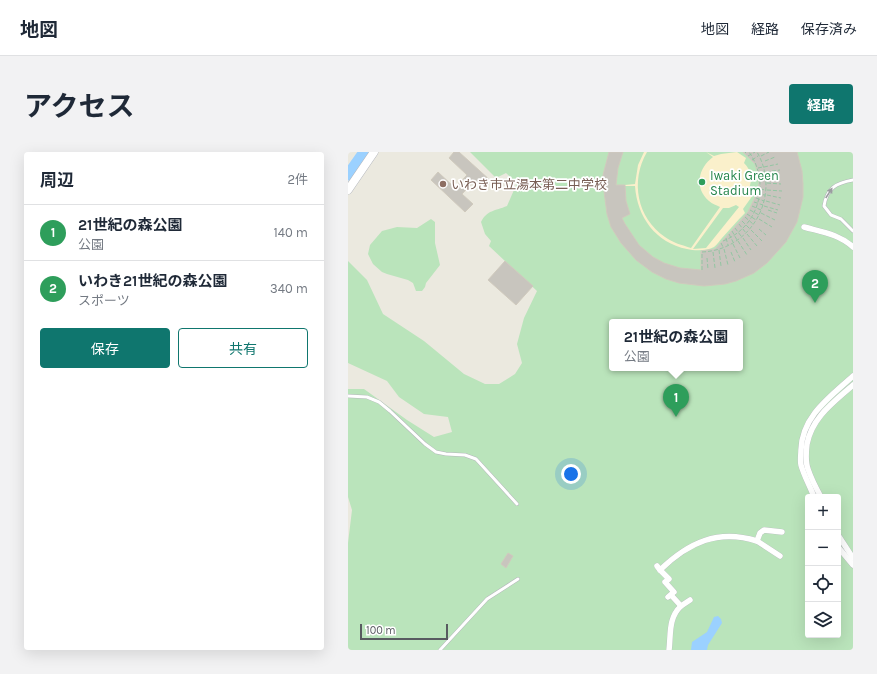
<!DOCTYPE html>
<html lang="ja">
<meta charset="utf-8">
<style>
:root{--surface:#fff;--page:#f2f2f3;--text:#1f2937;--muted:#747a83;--line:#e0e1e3;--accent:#0f766e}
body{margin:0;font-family:Karla,"Noto Sans JP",sans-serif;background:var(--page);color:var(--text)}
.controls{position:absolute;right:12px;bottom:12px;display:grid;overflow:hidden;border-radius:4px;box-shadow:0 4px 16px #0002}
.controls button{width:36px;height:36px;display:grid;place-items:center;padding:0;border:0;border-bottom:1px solid var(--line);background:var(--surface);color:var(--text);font:20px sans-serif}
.scale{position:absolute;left:12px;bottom:10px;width:88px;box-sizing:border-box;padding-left:4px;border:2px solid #585b60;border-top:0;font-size:11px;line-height:14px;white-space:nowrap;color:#585b60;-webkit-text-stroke:3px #fff;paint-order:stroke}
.you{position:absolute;left:223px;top:322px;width:14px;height:14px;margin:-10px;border:3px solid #fff;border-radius:50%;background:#1a73e8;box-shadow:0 0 0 6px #1a73e833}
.badge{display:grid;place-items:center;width:26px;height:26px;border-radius:50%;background:var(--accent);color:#fff;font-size:13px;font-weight:700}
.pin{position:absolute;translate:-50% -33px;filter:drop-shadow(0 1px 2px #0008)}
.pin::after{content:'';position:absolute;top:21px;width:14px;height:12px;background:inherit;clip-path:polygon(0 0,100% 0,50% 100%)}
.popup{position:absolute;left:261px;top:167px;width:134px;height:52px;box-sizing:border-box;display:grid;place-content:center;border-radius:4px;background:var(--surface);filter:drop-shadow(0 1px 3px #0005);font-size:13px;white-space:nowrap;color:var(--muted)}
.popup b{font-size:15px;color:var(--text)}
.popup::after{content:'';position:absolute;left:50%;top:100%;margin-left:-8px;border:8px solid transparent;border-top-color:var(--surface)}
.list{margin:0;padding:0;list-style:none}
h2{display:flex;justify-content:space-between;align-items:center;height:52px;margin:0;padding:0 16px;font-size:17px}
h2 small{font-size:13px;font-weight:400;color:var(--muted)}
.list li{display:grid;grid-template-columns:26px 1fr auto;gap:12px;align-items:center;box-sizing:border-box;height:56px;padding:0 16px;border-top:1px solid var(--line)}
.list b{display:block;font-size:15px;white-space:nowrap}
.list p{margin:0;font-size:13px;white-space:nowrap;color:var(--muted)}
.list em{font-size:13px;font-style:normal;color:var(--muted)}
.actions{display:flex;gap:8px;padding:12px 16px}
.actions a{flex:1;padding:9px 0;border:1px solid var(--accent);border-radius:4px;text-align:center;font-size:14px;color:var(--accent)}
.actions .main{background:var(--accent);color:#fff}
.icon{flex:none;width:22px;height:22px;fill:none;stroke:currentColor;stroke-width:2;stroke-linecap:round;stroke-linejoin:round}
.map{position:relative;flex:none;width:505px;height:498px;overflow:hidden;border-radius:4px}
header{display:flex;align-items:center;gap:24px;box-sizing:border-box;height:56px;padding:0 20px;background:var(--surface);border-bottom:1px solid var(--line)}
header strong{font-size:19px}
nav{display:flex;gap:22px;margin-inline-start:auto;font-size:14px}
.intro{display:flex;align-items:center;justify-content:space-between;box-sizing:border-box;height:96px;padding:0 24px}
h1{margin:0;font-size:28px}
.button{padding:10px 18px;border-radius:4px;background:var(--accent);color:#fff;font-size:14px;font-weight:700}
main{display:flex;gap:24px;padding:0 24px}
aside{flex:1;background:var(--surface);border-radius:4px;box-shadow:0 4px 16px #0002}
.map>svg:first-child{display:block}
</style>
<header>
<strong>地図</strong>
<nav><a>地図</a><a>経路</a><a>保存済み</a></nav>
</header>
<div class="intro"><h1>アクセス</h1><a class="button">経路</a></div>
<main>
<aside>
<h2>周辺<small>2件</small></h2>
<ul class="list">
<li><span class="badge" style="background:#2e9e5b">1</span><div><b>21世紀の森公園</b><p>公園</p></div><em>140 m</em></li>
<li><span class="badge" style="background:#2e9e5b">2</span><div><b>いわき21世紀の森公園</b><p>スポーツ</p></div><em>340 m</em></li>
</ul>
<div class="actions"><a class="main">保存</a><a>共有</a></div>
</aside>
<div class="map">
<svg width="505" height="498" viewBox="0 0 505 498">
<rect width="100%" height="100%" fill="#ebe9df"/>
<!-- green -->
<g fill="#bae4bb" fill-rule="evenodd">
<path d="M 122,0 L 505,0 L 505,498 L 0,498 L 0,391 L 4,358 L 0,345 L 0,237 L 16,237 L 59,268 L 86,285 L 104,280 L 100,265 L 76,262 L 51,245 L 39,229 L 0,211 L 0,109 L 19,128 L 35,162 L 76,189 L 116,222 L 137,232 L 151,232 L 167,222 L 174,211 L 169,192 L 176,166 L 189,139 L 141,94 L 143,89 L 137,82 L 133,70 C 139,58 147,59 159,54 L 169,31 L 158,21 L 148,26 ZM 264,170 L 392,170 L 392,216 L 264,216 ZM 460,345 L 490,345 L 490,483 L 460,483 Z"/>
<path d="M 83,67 L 87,70 L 87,91 L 92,113 L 78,131 L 77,135 L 74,139 L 68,139 L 65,131 L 60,128 L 39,122 L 34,120 L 25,112 L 20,102 L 22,93 L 34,79 L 49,75 L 69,76 Z"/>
</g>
<!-- sand -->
<path fill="#faf0cb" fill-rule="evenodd" d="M 296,0 L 299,0 C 282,29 289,66 317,85 C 325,91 334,93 343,96 L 372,55 C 369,53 364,52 361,49 C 346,36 350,16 365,5 L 358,0 L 366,4 L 373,2 L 389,0 L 398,6 L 396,11 C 404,19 405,28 400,39 L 405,43 L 395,57 L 397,61 C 389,69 382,77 374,86 C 372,88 369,93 366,95 C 359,99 347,99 339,97 C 308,91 289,65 287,34 L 277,34 L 277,33 L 287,32 L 290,13 ZM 388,53 L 391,55 L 358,96 L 345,97 L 375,56 L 381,56 Z"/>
<!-- water -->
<path fill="#9bd1ff" d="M 370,464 L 373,467 L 374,471 L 360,493 L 359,498 L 343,498 L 344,490 L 359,480 L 366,465 Z"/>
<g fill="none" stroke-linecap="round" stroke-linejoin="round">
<!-- river -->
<path stroke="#9bd1ff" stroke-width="11" d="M 0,23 L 16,0"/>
</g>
<!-- building -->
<g fill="#c8c5be" stroke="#d0cabd">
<path d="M 106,0 L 111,0 L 143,29 L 137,37 L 127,28 L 114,42 L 125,52 L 117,60 L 83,28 L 90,20 L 107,36 L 119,23 L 101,6 Z"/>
<path d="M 261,0 L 275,0 L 270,16 L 268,33 L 277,33 L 278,49 L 282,62 L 274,66 L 277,72 L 291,93 L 305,105 L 316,111 L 332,116 L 353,118 L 353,99 L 367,97 L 400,60 L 409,41 L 411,31 L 411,25 L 407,12 L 395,0 L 449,0 L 454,19 L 455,32 L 455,45 L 449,70 L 438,90 L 419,111 L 406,121 L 388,129 L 377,132 L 356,134 L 331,131 L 318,127 L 304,120 L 288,108 L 273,91 L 263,75 L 259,62 L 255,32 L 255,23 Z"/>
<path d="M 157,109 L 185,134 L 168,153 L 140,128 Z"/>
<path d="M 160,401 L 165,404 L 158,416 L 153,412 Z"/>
</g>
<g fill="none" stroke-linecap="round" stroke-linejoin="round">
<defs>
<g id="lane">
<path d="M 505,28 C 488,31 479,36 476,54 L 483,63 L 493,67 L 505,79"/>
<path d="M 0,244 L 19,245 L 31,250 L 42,259 L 77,292 L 88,300 L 98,302 L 117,303 L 128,307 L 169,352"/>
<path d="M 92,498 L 139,447 L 170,427"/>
</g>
<g id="street">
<path d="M 456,75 C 474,80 491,82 505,95"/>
<path d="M 466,345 C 462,334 456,324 453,313 C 452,308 453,303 453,298 C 454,264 482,245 505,224"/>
<path d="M 473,345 C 468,336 463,326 460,317 C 457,309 458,300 459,292 C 464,265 486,250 505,233"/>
<path d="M 490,383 L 505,406"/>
<path d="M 490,395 L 505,413"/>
<path d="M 432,404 L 409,389 L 412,381 L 416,378 L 434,380"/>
<path d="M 309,414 L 312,418 C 341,390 370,377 409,389"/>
<path d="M 312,418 L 321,427 L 317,430 L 326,440 L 320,445"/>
<path d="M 323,443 L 333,454 L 342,448"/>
<path d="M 321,498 C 323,483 320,466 333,454"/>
</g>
<path id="secondary" d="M 0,38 L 26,0"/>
</defs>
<!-- lane casing -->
<use href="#lane" stroke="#b5b7bc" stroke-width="4"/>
<!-- street casing -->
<use href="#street" stroke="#b5b7bc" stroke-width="6"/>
<!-- secondary casing -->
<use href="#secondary" stroke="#b5b8be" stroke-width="9"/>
<!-- path -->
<g stroke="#93c5a2" stroke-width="1" stroke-dasharray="4 2" stroke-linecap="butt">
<path d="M 397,1 L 398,0"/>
<path d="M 400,4 L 407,0"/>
<path d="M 413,4 L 421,0"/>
<path d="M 404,8 L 410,4"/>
<path d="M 417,9 L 427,5"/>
<path d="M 416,15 L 430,12"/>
<path d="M 410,16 L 415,15"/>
<path d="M 418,20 L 432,18"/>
<path d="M 412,21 L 416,20"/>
<path d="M 419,26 L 432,25"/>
<path d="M 419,31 L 433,32"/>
<path d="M 412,37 L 418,38"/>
<path d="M 419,38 L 434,39"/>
<path d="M 409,42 L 417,43"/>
<path d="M 419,43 L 433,46"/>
<path d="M 408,46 L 416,49"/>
<path d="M 418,49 L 432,53"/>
<path d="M 406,50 L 415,53"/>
<path d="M 404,54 L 413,58"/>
<path d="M 416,54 L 430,58"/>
<path d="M 402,58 L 411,63"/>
<path d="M 420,58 L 429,61"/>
<path d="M 413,61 L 427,68"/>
<path d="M 399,62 L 408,68"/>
<path d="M 397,65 L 405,72"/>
<path d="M 411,67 L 424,75"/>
<path d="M 394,69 L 402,77"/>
<path d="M 391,72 L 398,81"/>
<path d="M 387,76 L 393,84"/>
<path d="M 411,77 L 418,83"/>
<path d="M 403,78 L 414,89"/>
<path d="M 384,79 L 389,88"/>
<path d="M 381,82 L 385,90"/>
<path d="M 399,82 L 409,94"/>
<path d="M 378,86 L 380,93"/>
<path d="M 395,86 L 403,98"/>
<path d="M 375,89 C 411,75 423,31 401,0"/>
<path d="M 390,89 L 399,103"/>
<path d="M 373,91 L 375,95"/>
<path d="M 385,92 L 392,106"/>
<path d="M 376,97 L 380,113"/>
<path d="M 371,98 L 373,114"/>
<path d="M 365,100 L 367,116"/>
<path d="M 383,100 L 387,110"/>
<path d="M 359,106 L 360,117"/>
<path d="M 354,118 L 354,100 C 404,98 434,43 409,0"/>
</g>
<!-- lane -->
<use href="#lane" stroke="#fff" stroke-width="3"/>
<!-- street -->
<use href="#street" stroke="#fff" stroke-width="5.5"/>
<!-- secondary -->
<use href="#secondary" stroke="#fff" stroke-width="8"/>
</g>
<!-- one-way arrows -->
<defs><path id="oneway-solid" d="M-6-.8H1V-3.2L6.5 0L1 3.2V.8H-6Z"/></defs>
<use fill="#9b9da0" href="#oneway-solid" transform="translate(481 41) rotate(-57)"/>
<!-- markers -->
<circle fill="#2e9e5b" stroke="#fff" stroke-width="1.5" cx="354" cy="30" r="4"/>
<circle fill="#8d6e63" stroke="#fff" stroke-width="1.5" cx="95" cy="32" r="4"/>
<g text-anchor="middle" stroke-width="3.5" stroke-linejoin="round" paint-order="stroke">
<!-- leisure labels -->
<g font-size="13" fill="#27864d" stroke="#fff" text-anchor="start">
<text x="362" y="28">Iwaki Green<tspan x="362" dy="15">Stadium</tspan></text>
</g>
<!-- education labels -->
<g font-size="13" fill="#785e54" stroke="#fff" text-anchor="start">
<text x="103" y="37">いわき市立湯本第二中学校</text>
</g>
</g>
</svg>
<div class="controls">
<button>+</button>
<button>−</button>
<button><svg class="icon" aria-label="locate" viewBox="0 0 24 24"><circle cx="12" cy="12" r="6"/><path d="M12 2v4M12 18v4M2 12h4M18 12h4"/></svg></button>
<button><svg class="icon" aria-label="layers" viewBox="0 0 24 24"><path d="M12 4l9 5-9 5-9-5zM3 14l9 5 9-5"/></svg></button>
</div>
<div class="scale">100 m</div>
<div class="you"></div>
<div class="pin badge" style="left:328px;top:265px;background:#2e9e5b">1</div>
<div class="popup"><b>21世紀の森公園</b>公園</div>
<div class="pin badge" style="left:467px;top:151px;background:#2e9e5b">2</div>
</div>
</main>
